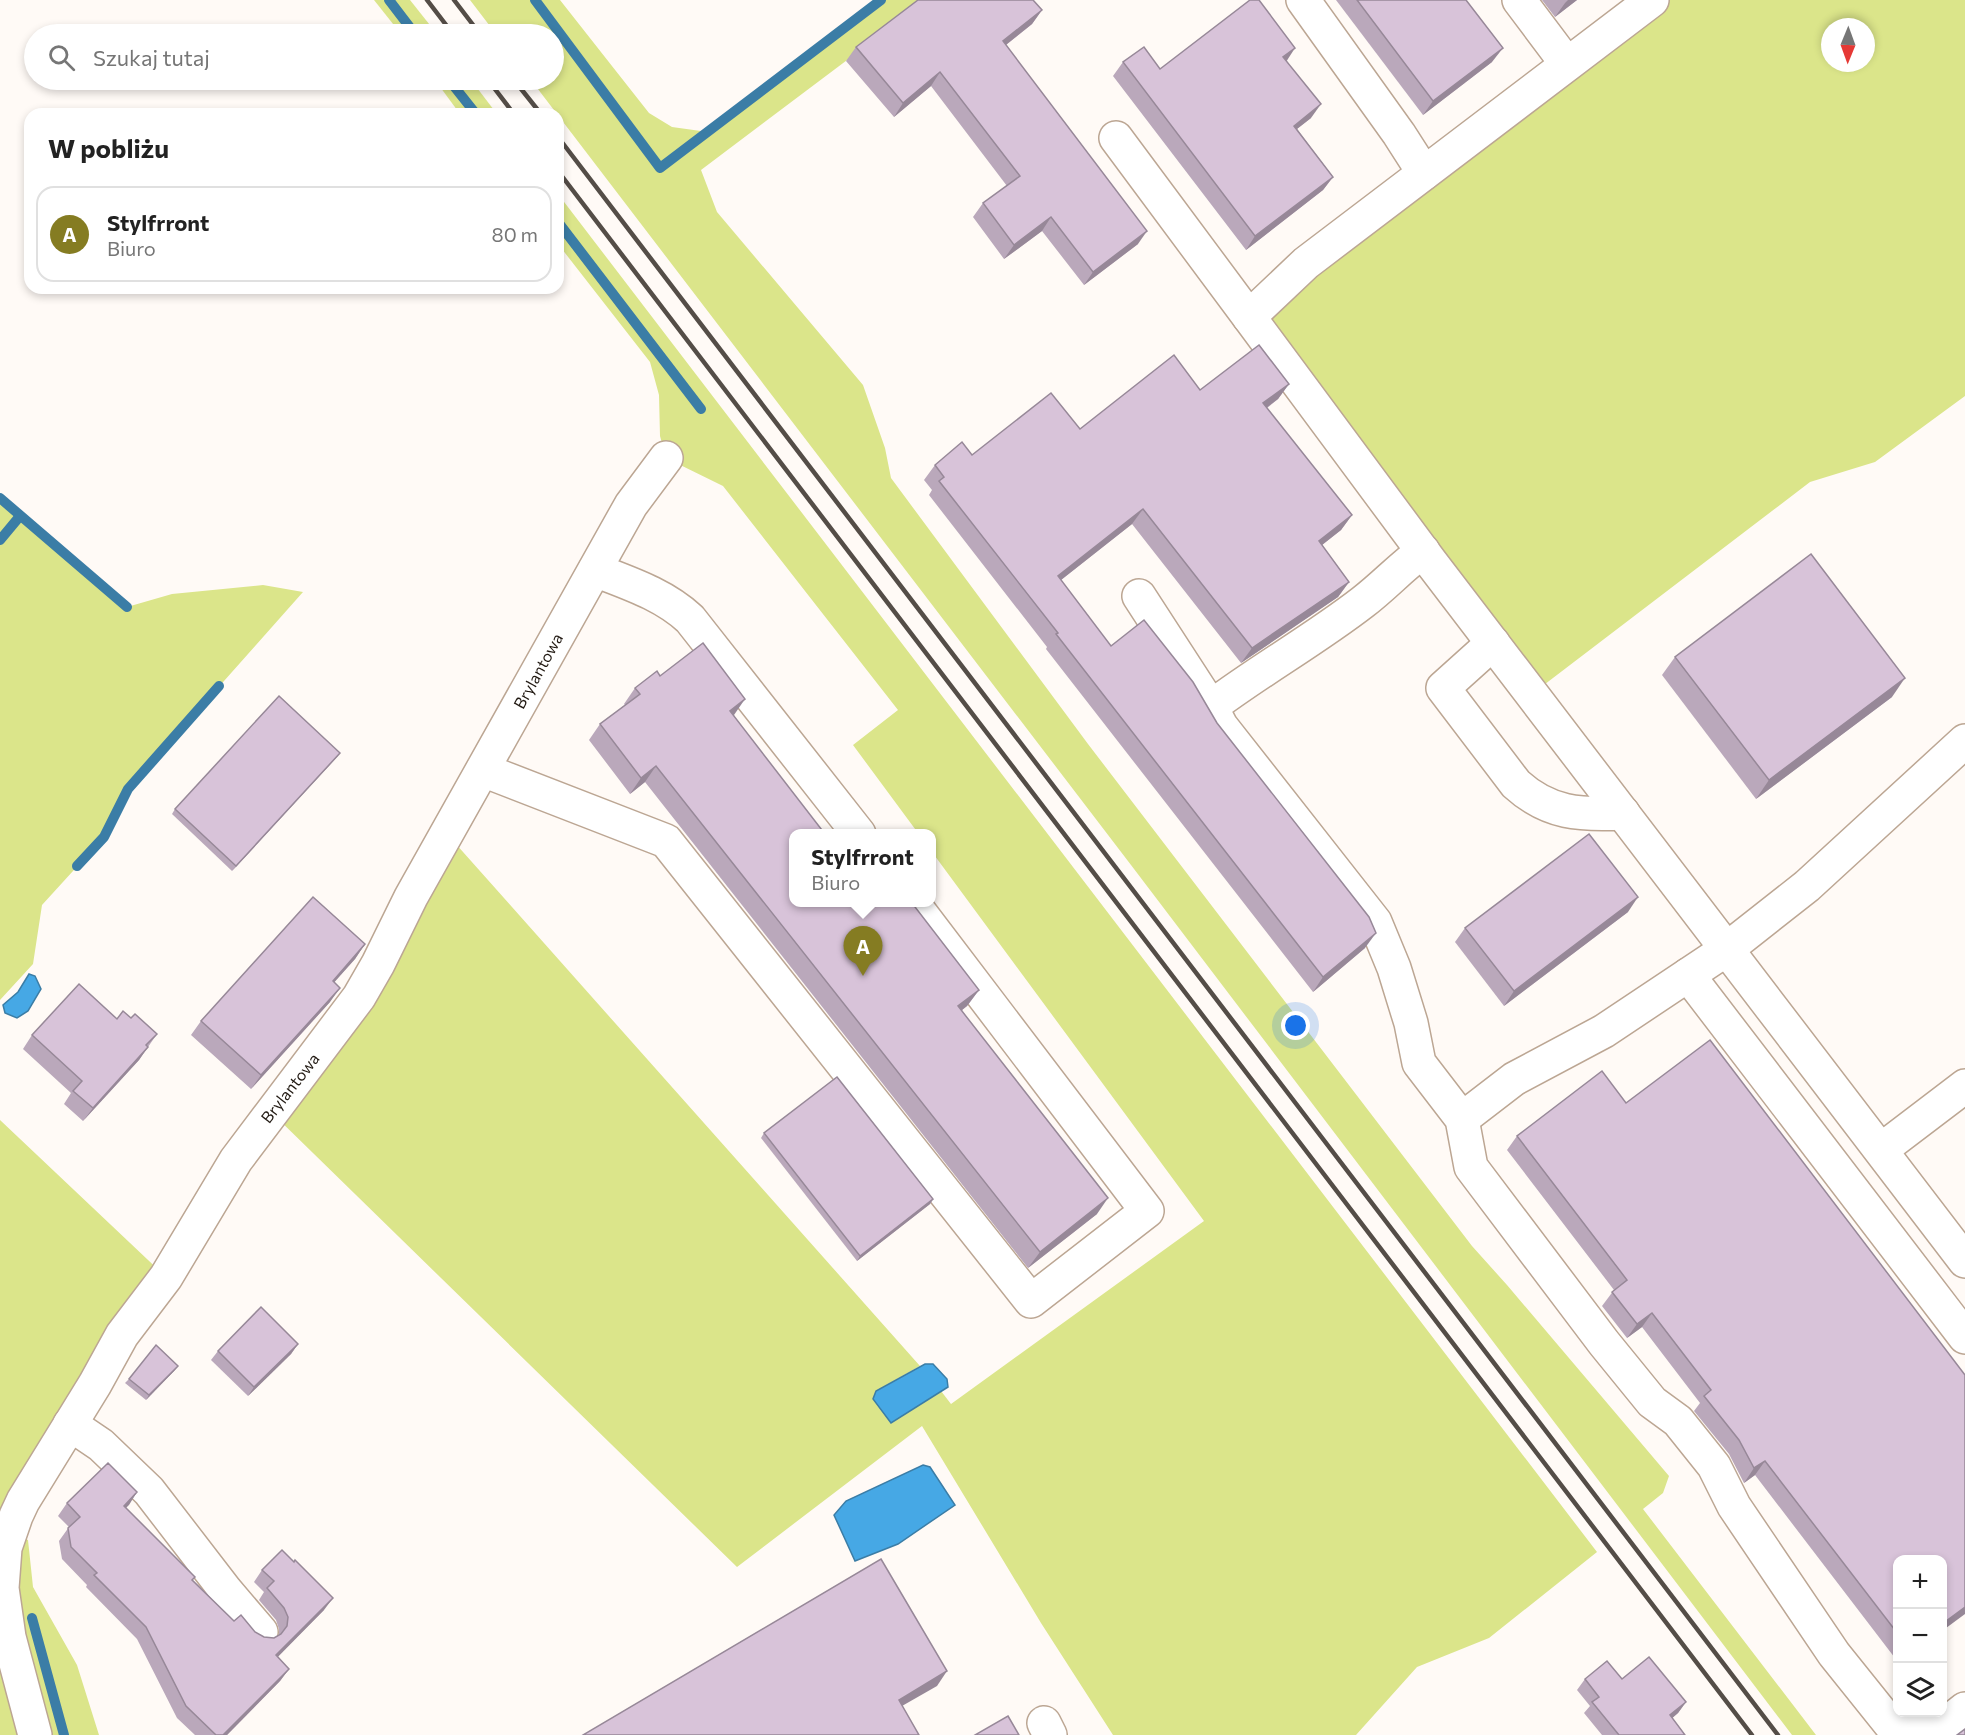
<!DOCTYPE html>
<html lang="pl">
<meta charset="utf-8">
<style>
:root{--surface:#fff;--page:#f6f6f6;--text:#222;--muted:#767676;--line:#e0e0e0;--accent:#857c22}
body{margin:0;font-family:Commissioner,sans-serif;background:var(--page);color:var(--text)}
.controls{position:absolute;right:18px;bottom:18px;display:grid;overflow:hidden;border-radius:12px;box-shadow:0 3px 9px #0003}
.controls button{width:54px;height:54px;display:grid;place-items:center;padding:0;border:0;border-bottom:2px solid var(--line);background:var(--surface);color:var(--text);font:30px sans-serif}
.compass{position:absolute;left:1821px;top:18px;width:54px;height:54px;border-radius:50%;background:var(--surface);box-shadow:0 3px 9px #0003;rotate:181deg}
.you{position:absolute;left:1296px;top:1026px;width:21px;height:21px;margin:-15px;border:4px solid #fff;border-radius:50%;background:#1a73e8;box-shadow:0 0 0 9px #1a73e833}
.badge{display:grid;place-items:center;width:39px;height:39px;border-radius:50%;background:var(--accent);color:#fff;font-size:20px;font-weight:700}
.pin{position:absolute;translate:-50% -50px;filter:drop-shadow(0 2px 3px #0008)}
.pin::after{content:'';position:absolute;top:32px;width:21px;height:18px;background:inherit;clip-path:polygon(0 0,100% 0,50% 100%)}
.popup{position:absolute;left:789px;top:829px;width:147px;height:78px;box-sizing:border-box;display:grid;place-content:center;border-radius:12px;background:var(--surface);filter:drop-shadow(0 2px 4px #0005);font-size:20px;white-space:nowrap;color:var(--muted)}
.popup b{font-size:22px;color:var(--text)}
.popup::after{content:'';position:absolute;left:50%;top:100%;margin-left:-12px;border:12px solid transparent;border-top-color:var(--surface)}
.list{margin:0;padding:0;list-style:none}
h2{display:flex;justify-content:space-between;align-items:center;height:78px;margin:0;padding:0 24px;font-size:26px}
h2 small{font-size:20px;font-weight:400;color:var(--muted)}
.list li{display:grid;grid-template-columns:39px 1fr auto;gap:18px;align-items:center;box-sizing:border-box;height:96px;margin:0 12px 12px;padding:0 12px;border:2px solid var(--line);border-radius:18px}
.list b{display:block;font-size:22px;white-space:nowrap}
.list p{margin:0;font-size:20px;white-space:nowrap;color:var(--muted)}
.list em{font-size:20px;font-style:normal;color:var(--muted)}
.icon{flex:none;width:33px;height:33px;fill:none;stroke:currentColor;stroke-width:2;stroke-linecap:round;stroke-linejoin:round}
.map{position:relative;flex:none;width:1965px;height:1735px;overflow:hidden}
.search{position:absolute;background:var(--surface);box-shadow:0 3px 9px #0003;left:24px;top:24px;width:540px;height:66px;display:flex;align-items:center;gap:15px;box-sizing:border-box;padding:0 21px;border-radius:33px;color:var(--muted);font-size:22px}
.panel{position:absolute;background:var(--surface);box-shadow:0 3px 9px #0003;left:24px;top:108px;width:540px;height:186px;border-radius:18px}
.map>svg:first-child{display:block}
</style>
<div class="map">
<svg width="1965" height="1735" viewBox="0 0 1965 1735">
<rect width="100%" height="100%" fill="#fffaf6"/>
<!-- green -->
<g fill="#dbe58a" fill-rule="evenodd">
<path d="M 374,0 L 410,0 L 437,34 L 401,34 Z"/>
<path d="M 470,0 L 560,0 L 649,113 L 672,127 L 708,132 L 881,0 L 927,0 L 701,170 L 717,212 L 863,385 L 885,448 L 891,478 L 1088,744 L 1472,1246 L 1507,1285 L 1669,1476 L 1663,1493 L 1643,1509 L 1816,1735 L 1792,1735 L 1131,865 L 531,80 L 554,80 L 554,34 L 496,34 Z"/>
<path d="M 1652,0 L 1965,0 L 1965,396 L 1875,462 L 1810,482 L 1532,694 L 1249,317 ZM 1830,27 L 1866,27 L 1866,63 L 1830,63 Z"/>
<path d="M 435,80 L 471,80 L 497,114 L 460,114 Z"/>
<path d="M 558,194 L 1597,1552 L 1489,1638 L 1417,1667 L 1356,1735 L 1113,1735 L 1041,1623 L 922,1426 L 737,1567 L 271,1112 L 447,834 L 920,1366 L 876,1391 L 890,1422 L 941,1391 L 951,1404 L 1204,1221 L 932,852 L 932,834 L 918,833 L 853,745 L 898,710 L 723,486 L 666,458 L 660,436 L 659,395 L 650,362 L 558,244 Z"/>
<path d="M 0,498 L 127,607 L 172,594 L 263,585 L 303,592 L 128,789 L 104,837 L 42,905 L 33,964 L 0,1000 Z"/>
<path d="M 0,1120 L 166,1277 L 10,1531 L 28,1540 L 33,1587 L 77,1665 L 99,1735 L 0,1735 Z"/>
</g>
<!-- water -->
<g fill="#46a8e5" stroke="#3b7da6" stroke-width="1.5">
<path d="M 29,974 L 35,976 L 41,989 L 28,1011 L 17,1018 L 5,1013 L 3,1005 L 18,992 Z"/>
<path d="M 925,1364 L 933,1364 L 947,1379 L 948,1387 L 891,1423 L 873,1399 L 876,1391 Z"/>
<path d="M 923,1465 L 930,1467 L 955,1505 L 898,1544 L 855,1561 L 834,1515 L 846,1501 Z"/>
</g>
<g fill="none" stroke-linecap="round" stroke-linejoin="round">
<!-- stream -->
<g stroke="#3b7da6" stroke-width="10">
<path d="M 389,0 L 415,34"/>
<path d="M 535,0 L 660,168 L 881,0"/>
<path d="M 449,80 L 476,114"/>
<path d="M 558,222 L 701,409"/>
<path d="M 0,498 L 127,607"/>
<path d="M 0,540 L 20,516"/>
<path d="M 77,866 L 104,837 L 128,789 L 219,686"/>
<path d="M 32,1618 L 64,1735"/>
</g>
<defs>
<g id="minor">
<path d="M 1303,0 L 1399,134 L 1424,173"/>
<path d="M 1519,0 L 1567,64"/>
<path d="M 1652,0 L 1306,263 L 1249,317 L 1430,561 L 1965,1261"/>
<path d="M 1116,138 L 1249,317"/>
<path d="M 595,570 C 628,583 663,594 690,619 L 859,834"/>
<path d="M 1139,596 L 1211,707 C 1260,670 1314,640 1363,602 C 1384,586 1401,567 1423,551"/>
<path d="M 1493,643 L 1443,688 L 1516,784 C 1549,814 1580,815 1623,813"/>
<path d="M 1211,707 L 1221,726 L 1375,922 L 1394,968 L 1411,1023 L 1419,1063 L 1462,1119 L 1471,1167 L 1604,1343 L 1652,1402 L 1678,1421 L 1714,1466 L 1734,1506 L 1834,1654 L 1899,1735 L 1946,1724 L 1965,1709"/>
<path d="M 483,770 L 666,841 L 1031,1301 L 1147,1211 L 912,902"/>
<path d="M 1688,975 L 1965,1337"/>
<path d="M 1462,1119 L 1514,1079 L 1604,1031 L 1727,949 L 1807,886 L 1965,741"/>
<path d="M 1881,1150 L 1965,1086"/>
<path d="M 70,1424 L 101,1445 L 149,1491 L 226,1591 L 261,1632"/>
<path d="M 1044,1723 L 1050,1735"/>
<path d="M 35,1735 L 9,1637 L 2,1588 L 5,1548 L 16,1516 L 23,1501 L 95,1384 L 122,1335 L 166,1277 L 236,1160 L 359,997 L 378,964 L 411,897 L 631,505 L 666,458"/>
</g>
</defs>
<!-- minor casing -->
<use href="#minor" stroke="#bca693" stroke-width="36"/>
<!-- minor -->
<use href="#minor" stroke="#fff" stroke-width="33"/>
<!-- rail -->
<g stroke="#544d47" stroke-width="4.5">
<path d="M 427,0 L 453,34"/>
<path d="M 454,0 L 480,34"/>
<path d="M 488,80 L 514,114"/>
<path d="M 514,80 L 541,114"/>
<path d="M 558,137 L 1778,1735"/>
<path d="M 558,171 L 1752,1735"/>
</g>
</g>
<!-- wall -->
<g fill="#baa8bb">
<path d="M 1336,0 L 1466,0 L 1492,62 L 1423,115 Z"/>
<path d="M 1542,0 L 1577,0 L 1555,17 Z"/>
<path d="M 1042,10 L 1032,24 L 1006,45 L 1138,244 L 1084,285 L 1042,231 L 1004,259 L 973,217 L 983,203 L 1007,186 L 931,86 L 894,117 L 846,61 L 856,47 Z"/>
<path d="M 1286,61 L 1311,118 L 1297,129 L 1333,177 L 1323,190 L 1246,250 L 1113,76 L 1123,62 L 1160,69 Z"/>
<path d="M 1289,384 L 1278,399 L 1267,408 L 1352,515 L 1341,530 L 1322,545 L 1349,582 L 1338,597 L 1241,663 L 1132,524 L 1061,580 L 1111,646 L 1217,723 L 1365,948 L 1313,992 L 1046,649 L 1047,647 L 929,495 L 932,490 L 924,480 L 935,465 L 972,455 L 1080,429 L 1200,390 Z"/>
<path d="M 1675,657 L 1892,697 L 1756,799 L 1662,675 Z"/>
<path d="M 660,676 L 734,715 L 794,834 L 979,990 L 967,1006 L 962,1010 L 1097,1214 L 1028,1268 L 645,782 L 630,794 L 589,740 L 600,724 L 625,705 L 624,704 L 635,688 Z"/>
<path d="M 340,753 L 336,758 L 232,871 L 172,814 L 175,809 Z"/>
<path d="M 1628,912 L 1504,1006 L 1455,942 L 1465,928 Z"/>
<path d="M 365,944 L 355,959 L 334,982 L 330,1002 L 251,1089 L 191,1035 L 201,1021 Z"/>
<path d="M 131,1018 L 157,1034 L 139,1060 L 83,1121 L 64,1104 L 71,1093 L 23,1049 L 32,1035 L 117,1019 Z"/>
<path d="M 764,1133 L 933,1199 L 930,1204 L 857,1261 L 761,1138 Z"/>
<path d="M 1517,1136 L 1898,1560 L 1898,1662 L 1755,1475 L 1744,1483 L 1729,1454 L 1694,1411 L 1700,1403 L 1642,1327 L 1627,1338 L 1602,1306 L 1614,1290 L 1507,1150 Z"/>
<path d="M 298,1344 L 291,1354 L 248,1396 L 211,1360 L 218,1351 Z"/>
<path d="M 178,1366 L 174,1371 L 146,1400 L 125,1383 L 129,1379 Z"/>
<path d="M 137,1492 L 126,1508 L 193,1580 L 234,1621 L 255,1632 L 264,1637 L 274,1638 L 279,1635 L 279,1629 L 276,1620 L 259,1600 L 264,1592 L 254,1582 L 262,1570 L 324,1610 L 277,1657 L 289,1669 L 280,1681 L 227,1735 L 195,1735 L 177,1718 L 137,1639 L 86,1587 L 87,1585 L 62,1559 L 59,1541 L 69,1527 L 58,1516 L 67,1503 Z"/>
<path d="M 1585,1679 L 1622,1679 L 1686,1702 L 1678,1713 L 1672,1718 L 1685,1735 L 1602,1735 L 1584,1713 L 1590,1706 L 1577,1690 Z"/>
</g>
<!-- shaded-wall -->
<g fill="#978898">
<path d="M 1568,0 L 1577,0 L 1555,17 L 1565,3 Z"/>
<path d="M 1042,10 L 1032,24 L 993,55 L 1003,41 Z"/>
<path d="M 1295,48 L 1286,62 L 1283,57 Z"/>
<path d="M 1503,48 L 1492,62 L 1423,115 L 1433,101 Z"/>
<path d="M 940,72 L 931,86 L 894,117 L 903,103 Z"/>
<path d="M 1321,104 L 1311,118 L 1284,139 L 1294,126 Z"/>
<path d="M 1333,177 L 1323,190 L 1246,250 L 1255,236 Z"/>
<path d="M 1051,217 L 1042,231 L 1004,259 L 1014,245 Z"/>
<path d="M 1147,231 L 1138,244 L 1084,285 L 1093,272 Z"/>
<path d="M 1289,384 L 1278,399 L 1253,418 L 1263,403 Z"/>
<path d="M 1143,509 L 1132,524 L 1047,591 L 1058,576 Z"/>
<path d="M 1352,515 L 1341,530 L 1308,556 L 1319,541 Z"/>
<path d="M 1349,582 L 1338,597 L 1241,663 L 1252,648 Z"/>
<path d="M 1905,678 L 1892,697 L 1756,799 L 1769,780 Z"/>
<path d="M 745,699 L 734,715 L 719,726 L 730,711 Z"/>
<path d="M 340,753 L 336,758 L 232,871 L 236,866 Z"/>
<path d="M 656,766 L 645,782 L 630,794 L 641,778 Z"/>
<path d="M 1638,897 L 1628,912 L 1504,1006 L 1514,991 Z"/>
<path d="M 1376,933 L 1365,948 L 1313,992 L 1323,977 Z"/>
<path d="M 365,944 L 355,959 L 323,995 L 333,981 Z"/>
<path d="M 340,988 L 330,1002 L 251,1089 L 261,1075 Z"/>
<path d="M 979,990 L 967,1006 L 947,1022 L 958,1006 Z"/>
<path d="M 148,1047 L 139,1060 L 83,1121 L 93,1108 Z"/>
<path d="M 1108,1198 L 1097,1214 L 1028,1268 L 1040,1252 Z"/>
<path d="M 933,1199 L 930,1204 L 857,1261 L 860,1256 Z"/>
<path d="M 1652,1313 L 1642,1327 L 1627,1338 L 1637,1324 Z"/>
<path d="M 298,1344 L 291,1354 L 248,1396 L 254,1387 Z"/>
<path d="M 178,1366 L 174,1371 L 146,1400 L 149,1395 Z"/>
<path d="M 1765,1461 L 1755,1475 L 1744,1483 L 1754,1468 Z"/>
<path d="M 137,1492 L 129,1505 L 115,1518 L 124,1506 Z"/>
<path d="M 333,1598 L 324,1610 L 267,1668 L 276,1655 Z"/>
<path d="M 1965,1607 L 1965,1614 L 1942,1631 L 1942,1624 Z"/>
<path d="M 289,1669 L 280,1681 L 227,1735 L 223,1735 Z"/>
<path d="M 947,1671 L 937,1686 L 888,1714 L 899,1700 Z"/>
<path d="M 1686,1702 L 1678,1713 L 1662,1727 L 1670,1715 Z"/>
</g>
<!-- building -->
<g fill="#d8c3d9" stroke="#978898" stroke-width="1.5">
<path d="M 918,0 L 1033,0 L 1042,10 L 1003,41 L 1147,231 L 1093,272 L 1051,217 L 1014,245 L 983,203 L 1020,176 L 940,72 L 903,103 L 856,47 Z"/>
<path d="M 1250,0 L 1259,0 L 1295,48 L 1283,57 L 1321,104 L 1294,126 L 1333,177 L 1255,236 L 1123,62 L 1144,47 L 1160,69 Z"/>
<path d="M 1357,0 L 1466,0 L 1503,48 L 1433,101 Z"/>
<path d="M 1259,345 L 1289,384 L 1263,403 L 1352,515 L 1319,541 L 1349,582 L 1252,648 L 1143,509 L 1058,576 L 1111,646 L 1144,620 L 1193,682 L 1217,723 L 1369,917 L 1376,933 L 1323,977 L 1056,634 L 1058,633 L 939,481 L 944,477 L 935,465 L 962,442 L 972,455 L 1051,393 L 1080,429 L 1174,355 L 1200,390 Z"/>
<path d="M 1811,554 L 1905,678 L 1769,780 L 1675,657 Z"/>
<path d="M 703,643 L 745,699 L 730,711 L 825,834 L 794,834 L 794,903 L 912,903 L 979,990 L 958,1006 L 1108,1198 L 1040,1252 L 656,766 L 641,778 L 600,724 L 640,694 L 635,688 L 657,671 L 660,676 Z"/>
<path d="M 279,696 L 340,753 L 236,866 L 175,809 Z"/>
<path d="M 1589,834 L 1638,897 L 1514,991 L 1465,928 Z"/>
<path d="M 313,897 L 365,944 L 333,981 L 340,988 L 261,1075 L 201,1021 Z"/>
<path d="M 79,984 L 117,1019 L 123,1011 L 131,1018 L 135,1014 L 157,1034 L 146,1045 L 148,1047 L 93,1108 L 73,1091 L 82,1081 L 32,1035 Z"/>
<path d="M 1710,1040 L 1965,1375 L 1965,1607 L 1942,1624 L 1942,1560 L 1898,1560 L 1898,1634 L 1765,1461 L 1754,1468 L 1739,1440 L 1704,1396 L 1711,1390 L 1652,1313 L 1637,1324 L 1612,1292 L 1627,1280 L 1517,1136 L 1602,1071 L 1626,1103 Z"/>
<path d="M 837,1077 L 933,1199 L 860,1256 L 764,1133 Z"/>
<path d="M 261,1307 L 298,1344 L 254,1387 L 218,1351 Z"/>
<path d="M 156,1345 L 178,1366 L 149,1395 L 129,1379 Z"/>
<path d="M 108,1463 L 137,1492 L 124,1506 L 195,1577 L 192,1580 L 234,1621 L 241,1615 L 255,1632 L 264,1637 L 274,1638 L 281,1634 L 287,1626 L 288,1617 L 284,1608 L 267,1588 L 274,1581 L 262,1570 L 282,1550 L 294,1562 L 295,1560 L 333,1598 L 276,1655 L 289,1669 L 223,1735 L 216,1735 L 186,1706 L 146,1627 L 94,1575 L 97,1573 L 71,1547 L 68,1528 L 80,1517 L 67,1503 Z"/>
<path d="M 881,1559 L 947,1671 L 899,1700 L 919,1735 L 583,1735 Z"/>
<path d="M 1649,1657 L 1686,1702 L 1670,1715 L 1685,1735 L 1619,1735 L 1592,1702 L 1599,1697 L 1585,1679 L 1607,1661 L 1622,1679 Z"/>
<path d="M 1008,1716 L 1019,1735 L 975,1735 Z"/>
<path d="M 1965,1729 L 1965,1735 L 1957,1735 Z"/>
</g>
<g text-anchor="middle" stroke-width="6" stroke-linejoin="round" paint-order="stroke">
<!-- street labels -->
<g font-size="16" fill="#221a13" stroke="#fff">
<text transform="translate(538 671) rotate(-61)" y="6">Brylantowa</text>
<text transform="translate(290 1088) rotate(-52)" y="6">Brylantowa</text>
</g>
</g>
</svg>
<div class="controls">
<button>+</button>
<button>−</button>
<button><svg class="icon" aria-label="layers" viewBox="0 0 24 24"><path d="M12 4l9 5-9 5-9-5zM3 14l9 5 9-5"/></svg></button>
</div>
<svg class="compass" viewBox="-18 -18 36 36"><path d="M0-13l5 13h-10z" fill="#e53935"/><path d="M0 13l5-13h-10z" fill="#767676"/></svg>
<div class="you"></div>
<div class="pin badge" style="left:863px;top:976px">A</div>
<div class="popup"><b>Stylfrront</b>Biuro</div>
<div class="search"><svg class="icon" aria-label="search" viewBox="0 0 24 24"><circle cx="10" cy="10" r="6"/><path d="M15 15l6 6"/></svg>Szukaj tutaj</div>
<section class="panel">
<h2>W pobliżu<small></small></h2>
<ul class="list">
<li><span class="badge">A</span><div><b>Stylfrront</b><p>Biuro</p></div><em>80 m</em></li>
</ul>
</section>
</div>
